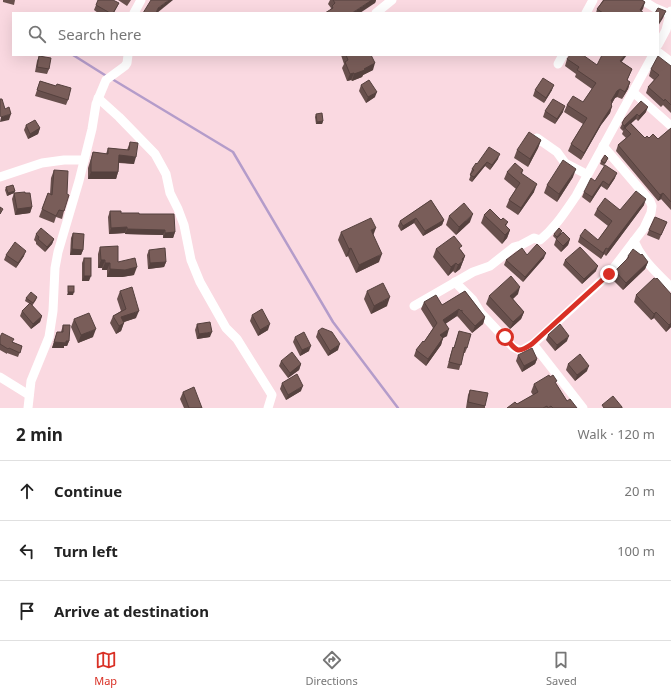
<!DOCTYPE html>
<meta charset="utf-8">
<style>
:root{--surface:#fff;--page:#f6f6f6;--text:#222;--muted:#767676;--line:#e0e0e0;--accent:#d93025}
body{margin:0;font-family:"Noto Sans",sans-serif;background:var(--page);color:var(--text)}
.stop{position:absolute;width:12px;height:12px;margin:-9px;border:3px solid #d93025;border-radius:50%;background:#fff}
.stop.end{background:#d93025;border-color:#fff;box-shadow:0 1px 4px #0008}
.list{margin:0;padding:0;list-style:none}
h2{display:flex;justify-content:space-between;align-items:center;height:52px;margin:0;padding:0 16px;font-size:17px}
h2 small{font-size:13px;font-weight:400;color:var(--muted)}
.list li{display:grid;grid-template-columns:26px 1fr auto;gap:12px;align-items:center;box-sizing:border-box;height:60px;padding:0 16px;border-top:1px solid var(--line)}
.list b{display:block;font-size:15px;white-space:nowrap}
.list em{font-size:13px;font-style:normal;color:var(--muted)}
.icon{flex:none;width:22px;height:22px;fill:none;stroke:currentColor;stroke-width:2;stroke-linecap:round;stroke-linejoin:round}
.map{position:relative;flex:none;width:671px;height:408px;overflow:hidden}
.search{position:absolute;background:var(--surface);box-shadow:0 4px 16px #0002;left:12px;right:12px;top:12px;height:44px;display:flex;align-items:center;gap:10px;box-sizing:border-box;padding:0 14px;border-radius:0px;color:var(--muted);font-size:15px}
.sheet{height:232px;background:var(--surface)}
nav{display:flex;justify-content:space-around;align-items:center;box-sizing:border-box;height:56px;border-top:1px solid var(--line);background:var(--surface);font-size:11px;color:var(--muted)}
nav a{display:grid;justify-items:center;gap:2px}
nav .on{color:var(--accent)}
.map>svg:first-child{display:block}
</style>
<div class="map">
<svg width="671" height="408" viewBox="0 0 671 408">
<rect width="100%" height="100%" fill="#fad9e1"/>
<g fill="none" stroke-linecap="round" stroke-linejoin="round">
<!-- stream -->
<g stroke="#b49cca" stroke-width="2.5">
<path d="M 73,55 L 108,77"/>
<path d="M 112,79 L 233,152 L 333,322 L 398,408"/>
</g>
<!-- minor -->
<g stroke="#fff" stroke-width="9">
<path d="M 642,0 L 655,8 L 669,14"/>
<path d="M 134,13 L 141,0"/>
<path d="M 376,13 L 392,0"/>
<path d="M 586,13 L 593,0"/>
<path d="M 658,45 L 666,30 L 671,11"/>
<path d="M 658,52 L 671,62"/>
<path d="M 558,64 L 563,55"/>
<path d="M 633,92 L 671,126"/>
<path d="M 98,98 L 119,117 L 155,154 L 166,174 L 170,193 L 178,209 L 184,225 L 191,260 L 200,282 L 226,328 L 237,339 L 272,395 L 268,408"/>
<path d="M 537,138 L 557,152 L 565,163 L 586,174"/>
<path d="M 0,177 L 42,163 L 64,160 L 84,160"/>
<path d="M 634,241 C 642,260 657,273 671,287"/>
<path d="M 455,282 L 473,300 L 481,313 L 513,347 L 521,351 L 533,344 L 609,274 L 644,228 L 651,213 L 652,206 L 650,201 L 603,146"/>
<path d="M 414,306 L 473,272 L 490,266 L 514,247 L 521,245 L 534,238 L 540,240 C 555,228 565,212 576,196 L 653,55"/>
<path d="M 533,344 L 583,408"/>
<path d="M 0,377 L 29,395"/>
<path d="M 28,408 L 31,381 L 49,337 L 53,311 L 55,268 L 58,252 L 79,181 L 92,129 L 96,104 L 106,80 L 125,66 L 127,63 L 128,55"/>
</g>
</g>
<!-- wall -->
<g fill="#68504d">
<path d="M 3,0 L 15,0 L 14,5 L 3,2 Z"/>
<path d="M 118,0 L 131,0 L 127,6 Z"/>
<path d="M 330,0 L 376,0 L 375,3 L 330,10 L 331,8 L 328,4 Z"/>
<path d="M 603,0 L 642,0 L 645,2 L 641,11 L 644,13 L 596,13 L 597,9 Z"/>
<path d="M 119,3 L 114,13 L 98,13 L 94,10 L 96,5 Z"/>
<path d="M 341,55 L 371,55 L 373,70 L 363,75 L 362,77 L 352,81 L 351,80 L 347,81 L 342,68 L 344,64 Z"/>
<path d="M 39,56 L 49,69 L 47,74 L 35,72 L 37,61 Z"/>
<path d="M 567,59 L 597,65 L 622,62 L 632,69 L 627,81 L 630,82 L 628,89 L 622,99 L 617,97 L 615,98 L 611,105 L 612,106 L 610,113 L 601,125 L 581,160 L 568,151 L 571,144 L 583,124 L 564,112 L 567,105 L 583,102 L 592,89 L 575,77 L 576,74 L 565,66 Z"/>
<path d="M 671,66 L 671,113 L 663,105 L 661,107 L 646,93 L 648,87 L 654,80 L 649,76 L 651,69 Z"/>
<path d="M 40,81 L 56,86 L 68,100 L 66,105 L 35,96 Z"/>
<path d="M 361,85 L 375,97 L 366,103 L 359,91 Z"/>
<path d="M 535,90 L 552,90 L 544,103 L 533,96 Z"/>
<path d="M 545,111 L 563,112 L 555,124 L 543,117 Z"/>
<path d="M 646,112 L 638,121 L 636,119 L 631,123 L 645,138 L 649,138 L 658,139 L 671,128 L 671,210 L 661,199 L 658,201 L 616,151 L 618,145 L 626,138 L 622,134 L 624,129 L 623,131 L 620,128 L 625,118 Z"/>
<path d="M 316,114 L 323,121 L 322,124 L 316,124 L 315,117 Z"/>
<path d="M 26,125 L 40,128 L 38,134 L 28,139 L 24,130 Z"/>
<path d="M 541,140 L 538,148 L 528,167 L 514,158 L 517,150 Z"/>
<path d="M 130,142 L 134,164 L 119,163 L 118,172 L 116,179 L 88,179 L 88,168 L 93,152 L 106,154 L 108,148 L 127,150 Z"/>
<path d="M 608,158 L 604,166 L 600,164 L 601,161 Z"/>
<path d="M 498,159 L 490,170 L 485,166 L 472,182 L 469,180 L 471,174 L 470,174 L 472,169 L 477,164 Z"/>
<path d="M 54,170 L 64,211 L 62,219 L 56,217 L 54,223 L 39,217 L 48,193 L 50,194 L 51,178 Z"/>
<path d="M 523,170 L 522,174 L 534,192 L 518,215 L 506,207 L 509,200 L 516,189 L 504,179 L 507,172 Z"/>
<path d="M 573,177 L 557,202 L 544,193 L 547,185 Z"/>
<path d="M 615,178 L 607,190 L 601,186 L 590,203 L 582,197 L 584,192 L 595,181 Z"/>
<path d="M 6,187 L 15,191 L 14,193 L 7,196 L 5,190 Z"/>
<path d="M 14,193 L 25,193 L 32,207 L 30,213 L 15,215 L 12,199 Z"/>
<path d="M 431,200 L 444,220 L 442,225 L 423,236 L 414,223 L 401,231 L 398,226 L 400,221 Z"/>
<path d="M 644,205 L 606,256 L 604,254 L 601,259 L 578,242 L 580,236 L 598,240 L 608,226 L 594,215 L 597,209 L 620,210 Z"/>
<path d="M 110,211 L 121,213 L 139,214 L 175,232 L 173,238 L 163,238 L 163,235 L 125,234 L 125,233 L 109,234 L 108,217 Z"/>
<path d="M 484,215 L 508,222 L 506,226 L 510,230 L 507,238 L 502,244 L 481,223 Z"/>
<path d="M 449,216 L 470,222 L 456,235 L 446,225 Z"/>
<path d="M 667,222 L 659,240 L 647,235 L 649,230 Z"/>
<path d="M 562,231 L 561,233 L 570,239 L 568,245 L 561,252 L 554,245 L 556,239 L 553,236 L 554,234 Z"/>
<path d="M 341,232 L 373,235 L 379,262 L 356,273 L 348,256 L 346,257 L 338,240 Z"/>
<path d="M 73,233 L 83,250 L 81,255 L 70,255 L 71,238 Z"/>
<path d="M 36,234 L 54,239 L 52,244 L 45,252 L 36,244 L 36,242 L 34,240 Z"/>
<path d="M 100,247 L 118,262 L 134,275 L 122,277 L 107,277 L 107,270 L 102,270 L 102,268 L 98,268 L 98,254 Z"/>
<path d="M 436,249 L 461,250 L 465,256 L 460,269 L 455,273 L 453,271 L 448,276 L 433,257 Z"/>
<path d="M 149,250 L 166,262 L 164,267 L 148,269 L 147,255 Z"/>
<path d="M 6,255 L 24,256 L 16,268 L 4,260 Z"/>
<path d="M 527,255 L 544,258 L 523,282 L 504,265 L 506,260 Z"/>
<path d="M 628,256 L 648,262 L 645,269 L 623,290 L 612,279 L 615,271 L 626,260 Z"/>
<path d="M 84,258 L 89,281 L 82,281 L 82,263 Z"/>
<path d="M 565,260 L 596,271 L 582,284 L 563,265 Z"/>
<path d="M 120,291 L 136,318 L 124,322 L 121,331 L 116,334 L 110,323 L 113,316 L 121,311 L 117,299 Z"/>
<path d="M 367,291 L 387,306 L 371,314 L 364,299 Z"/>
<path d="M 465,291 L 485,317 L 483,324 L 472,333 L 459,318 L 460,316 L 459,318 L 457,316 L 446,323 L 447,336 L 443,338 L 441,345 L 426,366 L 414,356 L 416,350 L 424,342 L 433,328 L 421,309 L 424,302 L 442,305 Z"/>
<path d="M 518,294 L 513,299 L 524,312 L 521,319 L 510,329 L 486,304 L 489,296 Z"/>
<path d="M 671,294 L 671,327 L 666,332 L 654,318 L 651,320 L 634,302 L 636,295 Z"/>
<path d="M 37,297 L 36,300 L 32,306 L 42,316 L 40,322 L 31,329 L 20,316 L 22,311 L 30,304 L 25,301 L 26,298 Z"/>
<path d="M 252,315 L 268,330 L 258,336 L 250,321 Z"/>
<path d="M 74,319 L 93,337 L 78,343 L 71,327 Z"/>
<path d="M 197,324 L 210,337 L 197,339 L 195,330 Z"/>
<path d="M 63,325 L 69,341 L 67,346 L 64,346 L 64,348 L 52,348 L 57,332 L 61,332 Z"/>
<path d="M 318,331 L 338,350 L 328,356 L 316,337 Z"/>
<path d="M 459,331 L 467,348 L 465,353 L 464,353 L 459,370 L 447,368 L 451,353 L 453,347 L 454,348 Z"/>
<path d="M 548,335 L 567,341 L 555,351 L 546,340 Z"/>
<path d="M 0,337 L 22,346 L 18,357 L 7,353 L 7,354 L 0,350 Z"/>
<path d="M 295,337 L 309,351 L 300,356 L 293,342 Z"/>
<path d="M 518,355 L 537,359 L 535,364 L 522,372 L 516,361 Z"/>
<path d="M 281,361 L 301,364 L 299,370 L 288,378 L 279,366 Z"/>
<path d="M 568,364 L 587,371 L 575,381 L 566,370 Z"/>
<path d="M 282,383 L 301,391 L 286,400 L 280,389 Z"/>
<path d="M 534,384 L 556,384 L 567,401 L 577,408 L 507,408 L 517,404 L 533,395 L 531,392 Z"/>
<path d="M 470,390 L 485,406 L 485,408 L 466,408 L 468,395 Z"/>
<path d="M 183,392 L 202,408 L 184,408 L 180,399 Z"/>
</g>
<!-- shaded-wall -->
<g fill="#55413e">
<path d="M 169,0 L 173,0 L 157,13 L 156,13 L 158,8 Z"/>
<path d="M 372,0 L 376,0 L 375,3 L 360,13 L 352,13 Z"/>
<path d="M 645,2 L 643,9 L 640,13 L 640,10 Z"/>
<path d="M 666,11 L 663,18 L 658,26 L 658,24 Z"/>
<path d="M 625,55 L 627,55 L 617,68 L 620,61 Z"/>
<path d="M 375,63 L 373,70 L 363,75 L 362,77 L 352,81 L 354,74 Z"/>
<path d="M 354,73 L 351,80 L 347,81 L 350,74 Z"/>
<path d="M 630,82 L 628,89 L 622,99 L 625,92 Z"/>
<path d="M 554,85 L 552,90 L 544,103 L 546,98 Z"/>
<path d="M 620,89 L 617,97 L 615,98 L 612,103 L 610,109 L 611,101 L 617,91 Z"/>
<path d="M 377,92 L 375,97 L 366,103 L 368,97 Z"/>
<path d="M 565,106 L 563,112 L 555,124 L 557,119 Z"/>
<path d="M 612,106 L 610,113 L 601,125 L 581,160 L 584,153 L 604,118 Z"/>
<path d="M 648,107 L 646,112 L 638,121 L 639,116 Z"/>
<path d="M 11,114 L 9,120 L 0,122 L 1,117 Z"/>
<path d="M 637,114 L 636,119 L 625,129 L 625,128 L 623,131 L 624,126 Z"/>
<path d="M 323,121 L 322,124 L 316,124 L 317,122 Z"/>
<path d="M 40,128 L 38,134 L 28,139 L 30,134 Z"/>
<path d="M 541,140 L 538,148 L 528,167 L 530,159 Z"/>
<path d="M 500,154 L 498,159 L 490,170 L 492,165 Z"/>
<path d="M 119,155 L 136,157 L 134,164 L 116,162 Z"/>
<path d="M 487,162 L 485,166 L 472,182 L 474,177 Z"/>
<path d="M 576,169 L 573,177 L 557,202 L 559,194 Z"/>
<path d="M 91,172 L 118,172 L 116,179 L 88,179 Z"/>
<path d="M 617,173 L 615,178 L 607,190 L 609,185 Z"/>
<path d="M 603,181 L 601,186 L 590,203 L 592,197 Z"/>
<path d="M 537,184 L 534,192 L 518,215 L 521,208 Z"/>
<path d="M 15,191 L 14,193 L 7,196 L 8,193 Z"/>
<path d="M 663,193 L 661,199 L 658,201 L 660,195 Z"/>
<path d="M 646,199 L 644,205 L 606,256 L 608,249 Z"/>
<path d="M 32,207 L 30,213 L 15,215 L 17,209 Z"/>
<path d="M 473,214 L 470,222 L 456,235 L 459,227 Z"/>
<path d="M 416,218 L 414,223 L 401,231 L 403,226 Z"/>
<path d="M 444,220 L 442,225 L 423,236 L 425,231 Z"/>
<path d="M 127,227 L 125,233 L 109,234 L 111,228 Z"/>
<path d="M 376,228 L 373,236 L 371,230 Z"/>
<path d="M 127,229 L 165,230 L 163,235 L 125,234 Z"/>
<path d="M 510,230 L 507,238 L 502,244 L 505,235 Z"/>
<path d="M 175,232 L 173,238 L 163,238 L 165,233 Z"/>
<path d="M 54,239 L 52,244 L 45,252 L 47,247 Z"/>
<path d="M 570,239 L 568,245 L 561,252 L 563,246 Z"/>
<path d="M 351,248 L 348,256 L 346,257 L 349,249 Z"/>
<path d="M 606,248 L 604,254 L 601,259 L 603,253 Z"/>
<path d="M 72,249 L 83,250 L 81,255 L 70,255 Z"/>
<path d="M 26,251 L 24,256 L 16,268 L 18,263 Z"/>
<path d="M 546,253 L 544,258 L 523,282 L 525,277 Z"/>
<path d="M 382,254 L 379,262 L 356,273 L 359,265 Z"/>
<path d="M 465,256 L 460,269 L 455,273 L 458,265 L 462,259 Z"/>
<path d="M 101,260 L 105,260 L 102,268 L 98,268 Z"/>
<path d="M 166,262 L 164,267 L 148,269 L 150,263 Z"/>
<path d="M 648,262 L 645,269 L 623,290 L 626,283 Z"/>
<path d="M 105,263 L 110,263 L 107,270 L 102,270 Z"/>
<path d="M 456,263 L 453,271 L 448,276 L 451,267 Z"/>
<path d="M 598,266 L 596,271 L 582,284 L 584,279 Z"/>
<path d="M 137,267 L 134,275 L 122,277 L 107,277 L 110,269 Z"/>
<path d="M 84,276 L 91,276 L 89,281 L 82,281 Z"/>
<path d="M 520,287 L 518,294 L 508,303 L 510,296 Z"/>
<path d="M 68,292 L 74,292 L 73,295 L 67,295 Z"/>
<path d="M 390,297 L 387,306 L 371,314 L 374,306 Z"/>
<path d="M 459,309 L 457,316 L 441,327 L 443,320 Z"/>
<path d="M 139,311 L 136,318 L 118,324 L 121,317 Z"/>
<path d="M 524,312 L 521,319 L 510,329 L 513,322 Z"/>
<path d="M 656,312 L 654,318 L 651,320 L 654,314 Z"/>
<path d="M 42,316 L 40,322 L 31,329 L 33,324 Z"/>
<path d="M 485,317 L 483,324 L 472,333 L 475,326 Z"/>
<path d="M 124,323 L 121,331 L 116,334 L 119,326 Z"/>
<path d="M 671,323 L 671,327 L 666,332 L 669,325 Z"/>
<path d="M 270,324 L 268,330 L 258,336 L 260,330 Z"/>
<path d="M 96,329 L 93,337 L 78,343 L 81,335 Z"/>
<path d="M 449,329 L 447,336 L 443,338 L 441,345 L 426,366 L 428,359 L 440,335 Z"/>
<path d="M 212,332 L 210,337 L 197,339 L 199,334 Z"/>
<path d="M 569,336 L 567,341 L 555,351 L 557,345 Z"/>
<path d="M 66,341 L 69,341 L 67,346 L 64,346 L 64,348 L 52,348 L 54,342 Z"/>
<path d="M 340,344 L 338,350 L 328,356 L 330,351 Z"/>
<path d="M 311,346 L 309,351 L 300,356 L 302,350 Z"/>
<path d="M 537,359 L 535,364 L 522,372 L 524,366 Z"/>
<path d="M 301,364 L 299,370 L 288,378 L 290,373 Z"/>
<path d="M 589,366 L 587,371 L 575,381 L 577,375 Z"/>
<path d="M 303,386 L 301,391 L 286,400 L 288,395 Z"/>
</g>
<!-- building -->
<g fill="#795d59" stroke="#55413e">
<path d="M 98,0 L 113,0 L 119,3 L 113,13 L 110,13 L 96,5 Z"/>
<path d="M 151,0 L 169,0 L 158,8 L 156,13 L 143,13 Z"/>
<path d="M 333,0 L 372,0 L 352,13 L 325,13 L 333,8 L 332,6 L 335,3 Z"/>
<path d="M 604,0 L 642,0 L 645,2 L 640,10 L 644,13 L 603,13 L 597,9 Z"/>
<path d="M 658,8 L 666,11 L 658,24 L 658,13 L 655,13 Z"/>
<path d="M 346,55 L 371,55 L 375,63 L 364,69 L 365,70 L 354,74 L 354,73 L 350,74 L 345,62 L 348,60 Z"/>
<path d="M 570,55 L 583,55 L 597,65 L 602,55 L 625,55 L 620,61 L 632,69 L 627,80 L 630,82 L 625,92 L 620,89 L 617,91 L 611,101 L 612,102 L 611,105 L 612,106 L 604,118 L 584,153 L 571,144 L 587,118 L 567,105 L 573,96 L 583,102 L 596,83 L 577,70 L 579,67 L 567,59 Z"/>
<path d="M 39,56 L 51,58 L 49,69 L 37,67 Z"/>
<path d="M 658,56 L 671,66 L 671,105 L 665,99 L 664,101 L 648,87 L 659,75 L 651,69 Z"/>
<path d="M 543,78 L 554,85 L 546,98 L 535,90 Z"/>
<path d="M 369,80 L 377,92 L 368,97 L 361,85 Z"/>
<path d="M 40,81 L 56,86 L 57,84 L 71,88 L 68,100 L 37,90 Z"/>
<path d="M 0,99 L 2,99 L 5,109 L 9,107 L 11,114 L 1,117 L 0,115 Z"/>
<path d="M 553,99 L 565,106 L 557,119 L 545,111 Z"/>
<path d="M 641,101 L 648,107 L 639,116 L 637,114 L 624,126 L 622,123 L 625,118 Z"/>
<path d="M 322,113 L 323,121 L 317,122 L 316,114 Z"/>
<path d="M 35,120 L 40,128 L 30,134 L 26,125 Z"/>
<path d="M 630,123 L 645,138 L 647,136 L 649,138 L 653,134 L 658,139 L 671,128 L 671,202 L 663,193 L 660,195 L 618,145 L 631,134 L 625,128 Z"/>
<path d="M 529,132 L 541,140 L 530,159 L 517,150 Z"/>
<path d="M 130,142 L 138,143 L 136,157 L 119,155 L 118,172 L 91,172 L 91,161 L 93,152 L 108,154 L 108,148 L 129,150 Z"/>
<path d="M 489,147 L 500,154 L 492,165 L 487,162 L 474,177 L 470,175 L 474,170 L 472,169 L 476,163 L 477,164 Z"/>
<path d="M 605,155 L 608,158 L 605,163 L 601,161 Z"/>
<path d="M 563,160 L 576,169 L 559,194 L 547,185 Z"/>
<path d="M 515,163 L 523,170 L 521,173 L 537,184 L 521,208 L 509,200 L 520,183 L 507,172 Z"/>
<path d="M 605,165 L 617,173 L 609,185 L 603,181 L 592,197 L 584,192 L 591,178 L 595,181 Z"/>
<path d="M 54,170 L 68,171 L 67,194 L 69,195 L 64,211 L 59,210 L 56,216 L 42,209 L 48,193 L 52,195 Z"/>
<path d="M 13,185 L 15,191 L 8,193 L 6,187 Z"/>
<path d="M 636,191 L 646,199 L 608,249 L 606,248 L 603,253 L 580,236 L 585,229 L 598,240 L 612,221 L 597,209 L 605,198 L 620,210 Z"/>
<path d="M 25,192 L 25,193 L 30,193 L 32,207 L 17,209 L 14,193 Z"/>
<path d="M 431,200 L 444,220 L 425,231 L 416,218 L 403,226 L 400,221 Z"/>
<path d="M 464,203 L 473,214 L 459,227 L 449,216 Z"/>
<path d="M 0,207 L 3,209 L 0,214 Z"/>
<path d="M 490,209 L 501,220 L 503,218 L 508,222 L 505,225 L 510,230 L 505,235 L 484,215 Z"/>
<path d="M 110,211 L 121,211 L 121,213 L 139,213 L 139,214 L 174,214 L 175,232 L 165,233 L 165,230 L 127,229 L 127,227 L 111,228 Z"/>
<path d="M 655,217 L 667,222 L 661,235 L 649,230 Z"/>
<path d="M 371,218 L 376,228 L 371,230 L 382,254 L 359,265 L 351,248 L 349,249 L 341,232 Z"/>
<path d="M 41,228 L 54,239 L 47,247 L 38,239 L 39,237 L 36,234 Z"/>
<path d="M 559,228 L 562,231 L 557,237 L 554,234 Z"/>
<path d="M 563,232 L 570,239 L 563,246 L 556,239 Z"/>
<path d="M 73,233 L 84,234 L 83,250 L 72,249 Z"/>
<path d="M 454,236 L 462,246 L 459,248 L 465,256 L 462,259 L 463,261 L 458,265 L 456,263 L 451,267 L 436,249 Z"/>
<path d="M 15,242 L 26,251 L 18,263 L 6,255 Z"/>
<path d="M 537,244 L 546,253 L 525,277 L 506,260 L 522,248 L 527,255 Z"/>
<path d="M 118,246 L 118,262 L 135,258 L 137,267 L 125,270 L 110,269 L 110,263 L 105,263 L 105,260 L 101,260 L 100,247 Z"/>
<path d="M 580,247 L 598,266 L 584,279 L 565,260 Z"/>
<path d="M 165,248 L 166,262 L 150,263 L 149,250 Z"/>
<path d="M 633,249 L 641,255 L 642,254 L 648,262 L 626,283 L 615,271 L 629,257 L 628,256 Z"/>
<rect x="84" y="258" width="7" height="18"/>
<path d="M 511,276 L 520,287 L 510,296 L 524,312 L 513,322 L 489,296 Z"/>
<path d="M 654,278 L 656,279 L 657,278 L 671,294 L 671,323 L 669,325 L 656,312 L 654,314 L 636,295 Z"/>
<path d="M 383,283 L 390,297 L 374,306 L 367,291 Z"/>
<rect x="68" y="286" width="6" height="6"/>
<path d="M 132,287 L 139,311 L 121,317 L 124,323 L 119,326 L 113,316 L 126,309 L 120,291 Z"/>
<path d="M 465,291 L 485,317 L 475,326 L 462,312 L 462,310 L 461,311 L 459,309 L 443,320 L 449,329 L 440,335 L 443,338 L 428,359 L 416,350 L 423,341 L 424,342 L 437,323 L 424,302 L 436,295 L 442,305 Z"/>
<path d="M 31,292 L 37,297 L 33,303 L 26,298 Z"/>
<path d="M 30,303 L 42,316 L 33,324 L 22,311 Z"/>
<path d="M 262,309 L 270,324 L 260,330 L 252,315 Z"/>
<path d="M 89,313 L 96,329 L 81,335 L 74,319 Z"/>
<path d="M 210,322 L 212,332 L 199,334 L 197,324 Z"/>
<path d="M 560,324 L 569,336 L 557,345 L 548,335 Z"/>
<path d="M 63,325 L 70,325 L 69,341 L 66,341 L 66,343 L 54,342 L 57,332 L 63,332 Z"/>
<path d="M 322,328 L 332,332 L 340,344 L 330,351 L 318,331 Z"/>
<path d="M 459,331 L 471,334 L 467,348 L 465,347 L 461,365 L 449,362 L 453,347 L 454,348 Z"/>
<path d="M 304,332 L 311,346 L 302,350 L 295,337 Z"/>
<path d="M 2,333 L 14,339 L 12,342 L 22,346 L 20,353 L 9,348 L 8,349 L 0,344 L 0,337 Z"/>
<path d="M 532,348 L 537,359 L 524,366 L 518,355 Z"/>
<path d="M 292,352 L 301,364 L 290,373 L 281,361 Z"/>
<path d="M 580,354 L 589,366 L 577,375 L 568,364 Z"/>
<path d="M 297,374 L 303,386 L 288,395 L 282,383 Z"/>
<path d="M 549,375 L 550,377 L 553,375 L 557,381 L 555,382 L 567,401 L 570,399 L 577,408 L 553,408 L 551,406 L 548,408 L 547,406 L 543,408 L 507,408 L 515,402 L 517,404 L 538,392 L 534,384 Z"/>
<path d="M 194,387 L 202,408 L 189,408 L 183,392 Z"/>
<path d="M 470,390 L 488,393 L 485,406 L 468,402 Z"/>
<path d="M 613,396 L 622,407 L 622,408 L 604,408 L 602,405 Z"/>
</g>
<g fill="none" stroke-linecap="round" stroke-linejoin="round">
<!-- route -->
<path stroke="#d93025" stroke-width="5" d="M 505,337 C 516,350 516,355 532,344 L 609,274"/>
</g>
</svg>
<div class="stop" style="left:505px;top:337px"></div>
<div class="stop end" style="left:609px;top:274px"></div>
<div class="search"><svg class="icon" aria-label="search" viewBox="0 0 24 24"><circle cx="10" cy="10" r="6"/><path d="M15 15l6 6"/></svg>Search here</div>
</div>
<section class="sheet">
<h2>2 min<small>Walk · 120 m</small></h2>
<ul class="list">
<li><svg class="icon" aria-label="ahead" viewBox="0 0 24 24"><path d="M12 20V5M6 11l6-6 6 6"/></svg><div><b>Continue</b></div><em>20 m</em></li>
<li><svg class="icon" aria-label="left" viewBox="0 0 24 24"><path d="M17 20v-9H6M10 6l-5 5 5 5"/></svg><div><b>Turn left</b></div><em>100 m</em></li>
<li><svg class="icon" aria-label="arrive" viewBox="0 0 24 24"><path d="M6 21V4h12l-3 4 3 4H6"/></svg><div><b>Arrive at destination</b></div></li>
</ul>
</section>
<nav>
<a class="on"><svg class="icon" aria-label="map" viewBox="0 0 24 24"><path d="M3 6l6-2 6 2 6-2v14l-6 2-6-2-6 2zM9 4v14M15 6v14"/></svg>Map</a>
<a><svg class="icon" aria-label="directions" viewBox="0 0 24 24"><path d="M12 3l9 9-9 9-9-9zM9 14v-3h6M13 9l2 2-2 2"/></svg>Directions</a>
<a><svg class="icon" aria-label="saved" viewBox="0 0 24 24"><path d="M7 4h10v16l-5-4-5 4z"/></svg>Saved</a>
</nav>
